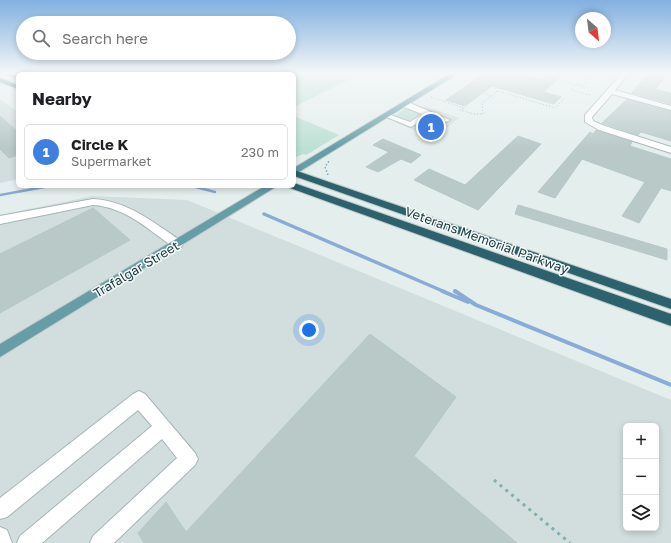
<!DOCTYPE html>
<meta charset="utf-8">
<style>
:root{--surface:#fff;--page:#f2f2f2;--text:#202124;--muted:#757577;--line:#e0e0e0;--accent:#81683b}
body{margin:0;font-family:"Golos Text",sans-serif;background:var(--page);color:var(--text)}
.controls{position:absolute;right:12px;bottom:12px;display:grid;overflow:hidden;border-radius:6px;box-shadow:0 2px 6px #0003}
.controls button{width:36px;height:36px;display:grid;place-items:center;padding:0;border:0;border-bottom:1px solid var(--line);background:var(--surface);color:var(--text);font:20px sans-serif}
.compass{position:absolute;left:575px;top:12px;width:36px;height:36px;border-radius:50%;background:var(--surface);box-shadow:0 2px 6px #0003;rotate:152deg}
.you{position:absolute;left:309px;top:330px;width:14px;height:14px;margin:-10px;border:3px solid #fff;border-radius:50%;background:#1a73e8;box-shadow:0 0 0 6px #1a73e833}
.badge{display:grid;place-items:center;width:26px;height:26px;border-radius:50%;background:var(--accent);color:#fff;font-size:13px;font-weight:700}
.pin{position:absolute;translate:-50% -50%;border:2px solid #fff;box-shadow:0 1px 4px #0006}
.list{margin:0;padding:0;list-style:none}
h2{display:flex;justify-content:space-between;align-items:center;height:52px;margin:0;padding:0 16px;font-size:17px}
h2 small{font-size:13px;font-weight:400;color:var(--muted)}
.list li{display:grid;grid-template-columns:26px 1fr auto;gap:12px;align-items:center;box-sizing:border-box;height:56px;margin:0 8px 8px;padding:0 8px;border:1px solid var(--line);border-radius:6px}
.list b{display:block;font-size:15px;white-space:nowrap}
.list p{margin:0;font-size:13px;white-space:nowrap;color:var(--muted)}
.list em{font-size:13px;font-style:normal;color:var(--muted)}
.icon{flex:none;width:22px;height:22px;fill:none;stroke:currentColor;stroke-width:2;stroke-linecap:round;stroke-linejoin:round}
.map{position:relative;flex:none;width:671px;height:543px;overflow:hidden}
.search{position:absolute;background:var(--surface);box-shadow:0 2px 6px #0003;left:16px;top:16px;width:280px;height:44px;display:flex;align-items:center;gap:10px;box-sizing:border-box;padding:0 14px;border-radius:22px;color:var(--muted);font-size:15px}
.panel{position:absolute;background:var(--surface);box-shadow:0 2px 6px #0003;left:16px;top:72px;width:280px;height:116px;border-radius:6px}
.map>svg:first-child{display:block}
</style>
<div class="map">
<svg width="671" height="543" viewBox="0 0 671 543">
<rect width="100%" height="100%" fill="#e4eeed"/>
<!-- built -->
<g fill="#d2dedd" fill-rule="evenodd">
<path d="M 0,99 L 18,112 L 18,179 L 0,183 Z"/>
<path d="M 425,106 L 459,118 L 433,138 L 397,123 Z"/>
<path d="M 93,196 L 187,200 L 671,400 L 671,543 L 0,543 L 0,215 ZM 626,426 L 656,426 L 656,528 L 626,528 Z"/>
</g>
<!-- green -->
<g fill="#bce0d4">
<path d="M 19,73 L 362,73 L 294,107 L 294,74 Z"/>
<path d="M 406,108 L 420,113 L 407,122 L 395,117 L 394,116 Z"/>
<path d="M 294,116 L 339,135 L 306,155 L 303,154 L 294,158 Z"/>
</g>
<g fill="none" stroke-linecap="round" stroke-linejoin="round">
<!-- stream-far2 -->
<g stroke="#89abd5" stroke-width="2.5">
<path d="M 192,186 L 215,192"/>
<path d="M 0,195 L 50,186"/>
</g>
<!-- stream-far1 -->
<g stroke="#89abd5" stroke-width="3.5">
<path d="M 264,214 L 445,292"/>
<path d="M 455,291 L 456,292"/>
</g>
<!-- stream -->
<g stroke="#89abd5" stroke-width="4">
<path d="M 442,291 L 468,302"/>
<path d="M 455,291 L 476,305 L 671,385"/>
</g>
</g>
<!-- building -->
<g fill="#b9c9c8" stroke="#b5c8c8">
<path d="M 485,73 L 518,73 L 542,80 L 550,73 L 564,73 L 544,92 L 561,97 L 554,104 L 492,86 L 465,106 L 446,100 Z"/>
<path d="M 648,73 L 666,76 L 655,89 L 671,93 L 671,104 L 632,93 Z"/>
<path d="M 627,99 L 671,111 L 671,141 L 641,132 L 638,135 L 602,123 Z"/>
<path d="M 0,116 L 18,132 L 18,155 L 9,158 L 0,149 Z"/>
<path d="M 429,121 L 442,126 L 432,133 L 419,128 Z"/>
<path d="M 596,130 L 632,142 L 630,146 L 671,159 L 671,191 L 661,188 L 639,223 L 622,216 L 645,182 L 582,159 L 555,198 L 538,192 L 590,132 L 593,134 Z"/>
<path d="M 518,136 L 541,144 L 478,210 L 414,180 L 429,169 L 465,185 Z"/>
<path d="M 383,139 L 421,155 L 411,163 L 401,159 L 378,172 L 366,167 L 389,152 L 373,145 Z"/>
<path d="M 518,205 L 667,249 L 667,260 L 515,214 Z"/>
<path d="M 93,208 L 130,240 L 0,313 L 0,254 Z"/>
<path d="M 370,334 L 456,397 L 414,456 L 517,543 L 144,543 L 138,533 L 166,502 L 186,532 Z"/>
</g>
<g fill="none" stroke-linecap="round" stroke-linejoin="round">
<defs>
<g id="minor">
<path d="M 622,73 L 629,73 L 615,90 L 671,106 L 671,110 L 612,94 L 592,117 L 593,121 L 605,126 L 671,147 L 671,153 L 599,130 L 585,122 L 585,115 Z"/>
<path d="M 404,103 L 410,103 L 450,120 L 446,122 L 429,116 L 411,127 L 384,116 L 388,114 L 410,122 L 422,114 L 404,107 Z"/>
<path d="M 93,199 C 128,201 153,222 181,241 L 183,244 L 181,247 L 173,247 C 148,229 125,207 93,205 L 0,224 L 0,216 Z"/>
<path d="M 139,391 L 145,394 L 195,453 L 198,459 L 195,465 L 114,543 L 90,543 L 93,536 L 177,458 L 162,439 L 42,543 L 17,543 L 20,536 L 152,426 L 138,410 L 7,517 L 0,519 L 0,498 L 133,394 Z"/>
<path d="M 0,527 L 7,530 L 12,543 L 0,543 Z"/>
</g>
<g id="major">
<path d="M 451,73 L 459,73 L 294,175 L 294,168 Z"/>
<path d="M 265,186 L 277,186 L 0,357 L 0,344 Z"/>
</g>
<g id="highway">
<path d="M 4,73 L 18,75 L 18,79 L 5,74 Z"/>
<path d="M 0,78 L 18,85 L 18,89 L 0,82 Z"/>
<path d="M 294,170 L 671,299 L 671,309 L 294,176 Z"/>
<path d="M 294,183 L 671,314 L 671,326 L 290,188 L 288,186 L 294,186 Z"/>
</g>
</defs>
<!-- minor casing -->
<use href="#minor" stroke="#a6b5b6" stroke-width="2"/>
<!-- major casing -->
<use href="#major" stroke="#c1c9ca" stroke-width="2"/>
<!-- highway casing -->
<use href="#highway" stroke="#c1c9ca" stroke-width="2"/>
<!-- path-far2 -->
<g stroke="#82afb3" stroke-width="1" stroke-dasharray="1 2" stroke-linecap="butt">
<path d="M 531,73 L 588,88"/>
<path d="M 467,75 L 478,78"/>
<path d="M 464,76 L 468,73"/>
<path d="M 495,88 L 497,92"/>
<path d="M 486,94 L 492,96"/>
<path d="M 590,95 L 571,90 L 577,84 L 583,85 L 595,73"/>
<path d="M 431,97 L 464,108 L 460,110 L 474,114 L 483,114 L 482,103 L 498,91 L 555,108 L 565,98"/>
</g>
<!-- path-far1 -->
<path stroke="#82afb3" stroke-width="1.5" stroke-dasharray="1.5 2" stroke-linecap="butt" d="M 328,175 L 325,167 L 329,161"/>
<!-- path -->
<path stroke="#82afb3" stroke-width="3" stroke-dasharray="3 4.5" stroke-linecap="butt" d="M 494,480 L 570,543"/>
<!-- minor -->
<use href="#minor" fill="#fff" fill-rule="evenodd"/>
<!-- major -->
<use href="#major" fill="#669da6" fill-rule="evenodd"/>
<!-- highway -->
<use href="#highway" fill="#2c626e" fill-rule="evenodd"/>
</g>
<!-- sky -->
<linearGradient id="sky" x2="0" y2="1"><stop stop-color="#82b0e0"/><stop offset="0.49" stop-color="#f3f7f7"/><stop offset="1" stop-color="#f3f7f7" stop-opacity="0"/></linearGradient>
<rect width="671" height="149" fill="url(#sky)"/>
<g text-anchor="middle" stroke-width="3" stroke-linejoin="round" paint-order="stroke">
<!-- street labels -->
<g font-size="13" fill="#223d41" stroke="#f4faf9">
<text transform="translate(487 240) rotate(20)" y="5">Veterans Memorial Parkway</text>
<text transform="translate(136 269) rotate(-31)" y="5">Trafalgar Street</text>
</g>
</g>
</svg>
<div class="controls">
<button>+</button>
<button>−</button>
<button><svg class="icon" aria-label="layers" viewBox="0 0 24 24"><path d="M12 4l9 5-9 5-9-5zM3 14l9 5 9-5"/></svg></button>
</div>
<svg class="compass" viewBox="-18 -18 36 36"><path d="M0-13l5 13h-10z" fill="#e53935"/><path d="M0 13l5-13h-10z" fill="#757577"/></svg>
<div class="you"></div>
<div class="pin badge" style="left:431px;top:127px;background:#3f7fe0">1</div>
<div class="search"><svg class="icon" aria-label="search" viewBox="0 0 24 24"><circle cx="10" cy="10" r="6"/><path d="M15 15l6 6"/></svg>Search here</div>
<section class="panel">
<h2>Nearby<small></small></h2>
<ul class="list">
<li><span class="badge" style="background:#3f7fe0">1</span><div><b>Circle K</b><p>Supermarket</p></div><em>230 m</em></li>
</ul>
</section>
</div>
